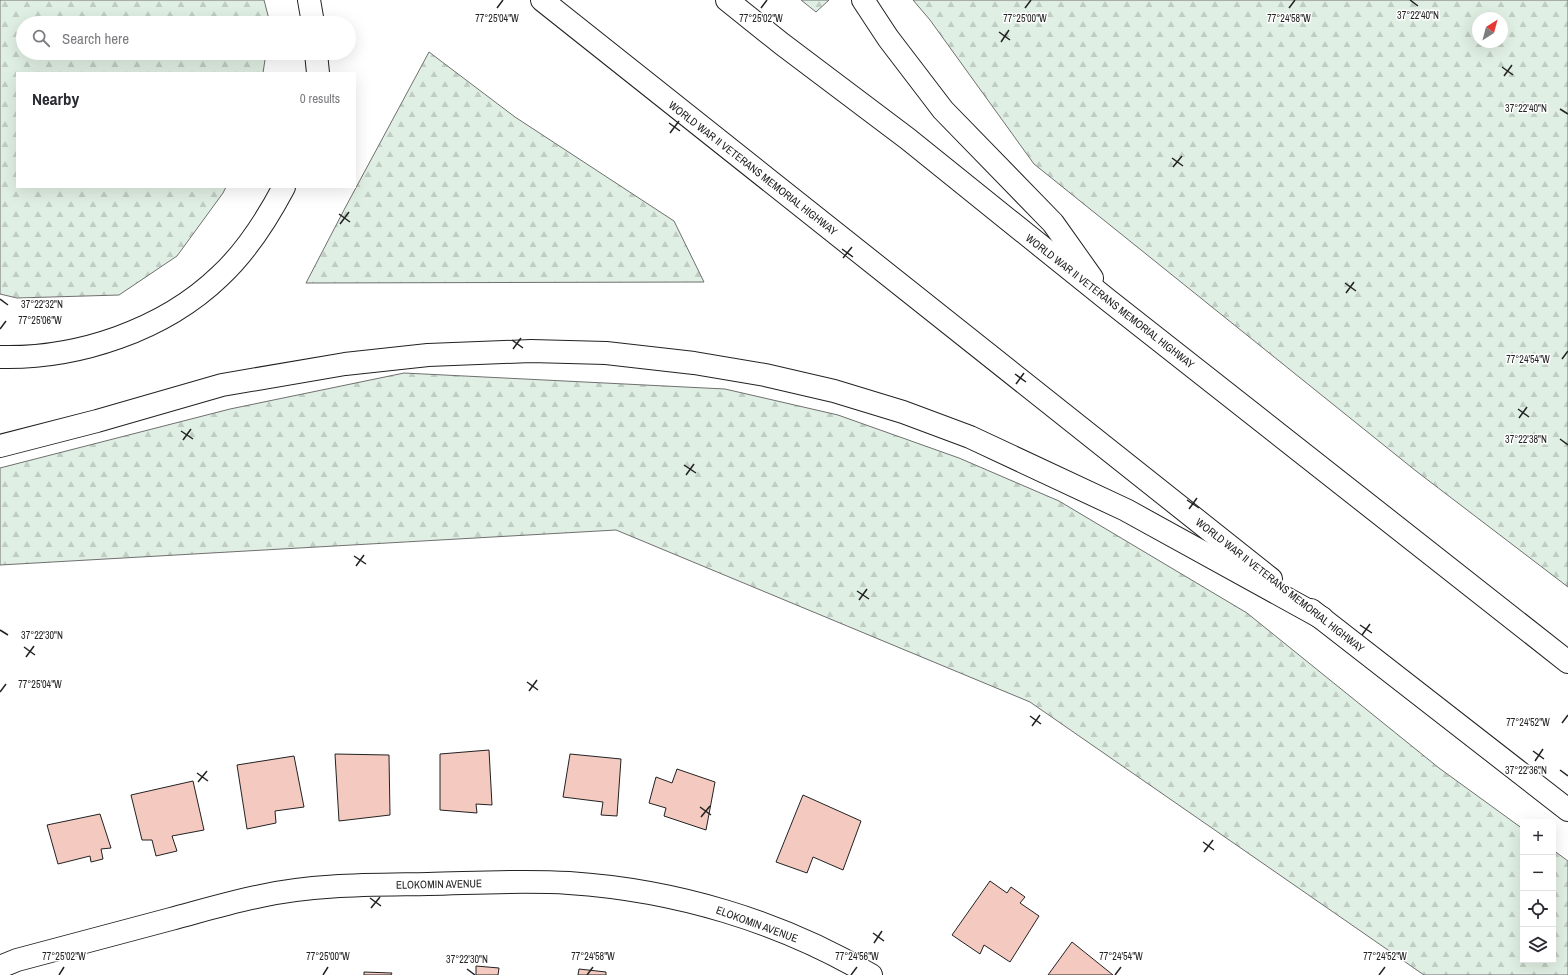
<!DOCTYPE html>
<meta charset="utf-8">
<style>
:root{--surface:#fff;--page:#f7f7f7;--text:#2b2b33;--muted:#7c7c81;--line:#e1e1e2}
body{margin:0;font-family:"Archivo Narrow",sans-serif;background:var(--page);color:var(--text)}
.controls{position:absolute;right:12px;bottom:12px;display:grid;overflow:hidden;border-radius:0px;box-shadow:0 4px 16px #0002}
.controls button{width:36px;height:36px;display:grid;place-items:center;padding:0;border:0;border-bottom:1px solid var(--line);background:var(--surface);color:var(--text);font:20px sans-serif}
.compass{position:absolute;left:1472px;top:12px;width:36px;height:36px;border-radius:50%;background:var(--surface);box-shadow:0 4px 16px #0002;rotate:36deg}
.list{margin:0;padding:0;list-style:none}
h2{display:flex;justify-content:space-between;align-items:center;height:52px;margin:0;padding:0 16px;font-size:17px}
h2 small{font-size:13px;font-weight:400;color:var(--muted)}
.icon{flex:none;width:22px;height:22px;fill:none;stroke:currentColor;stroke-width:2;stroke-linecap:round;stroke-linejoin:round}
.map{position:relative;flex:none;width:1568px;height:975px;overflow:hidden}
.search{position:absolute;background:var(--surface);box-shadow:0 4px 16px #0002;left:16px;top:16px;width:340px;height:44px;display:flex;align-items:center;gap:10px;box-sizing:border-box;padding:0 14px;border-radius:22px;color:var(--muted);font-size:15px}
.panel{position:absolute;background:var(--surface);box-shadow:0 4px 16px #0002;left:16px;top:72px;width:340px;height:116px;border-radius:0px}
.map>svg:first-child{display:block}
</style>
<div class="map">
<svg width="1568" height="975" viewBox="0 0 1568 975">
<defs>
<pattern id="forest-firs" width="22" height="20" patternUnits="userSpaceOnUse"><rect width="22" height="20" fill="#e0efe3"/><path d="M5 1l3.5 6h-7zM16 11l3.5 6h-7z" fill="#c0cdc2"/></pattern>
</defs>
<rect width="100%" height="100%" fill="#fff"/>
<!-- forest -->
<g fill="url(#forest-firs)" stroke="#6f6f6f" fill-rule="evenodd">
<path d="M 0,0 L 264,0 L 270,23 L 23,23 L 23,53 L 266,53 L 263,73 L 17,73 L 17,187 L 226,187 L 223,193 L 177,256 L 119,295 L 17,298 L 0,294 Z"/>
<path d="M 801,0 L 829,0 L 816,12 Z"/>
<path d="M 913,0 L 1568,0 L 1568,587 L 1416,471 L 1034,164 L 930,20 ZM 1478,18 L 1502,18 L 1502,42 L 1478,42 Z"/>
<path d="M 429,52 L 515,117 L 674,221 L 704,282 L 306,283 L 345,208 Z"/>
<path d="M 404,373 L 725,389 L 838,415 L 959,458 L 1059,501 L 1247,613 L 1439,768 L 1523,829 L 1523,960 L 1553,960 L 1553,850 L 1568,861 L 1568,975 L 1424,975 L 1030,702 L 616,530 L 0,565 L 0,468 L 230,409 Z"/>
</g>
<!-- building -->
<g fill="#f3c9c0" stroke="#222">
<path d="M 489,750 L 492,805 L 476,804 L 477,813 L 440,810 L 440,754 Z"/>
<path d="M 335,754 L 389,755 L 390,815 L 339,821 Z"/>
<path d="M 570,754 L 621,759 L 617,816 L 601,815 L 603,802 L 563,797 Z"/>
<path d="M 294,756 L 304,807 L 275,811 L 276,823 L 247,829 L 237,765 Z"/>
<path d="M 677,769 L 715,782 L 706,830 L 664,816 L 666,808 L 649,803 L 656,777 L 672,783 Z"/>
<path d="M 193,781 L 204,830 L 172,836 L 177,851 L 156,856 L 152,840 L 142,840 L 131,795 Z"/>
<path d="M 803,795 L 861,821 L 843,870 L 813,857 L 807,873 L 776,862 Z"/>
<path d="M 100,814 L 111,848 L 101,849 L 103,859 L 91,862 L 90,856 L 58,864 L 47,825 Z"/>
<path d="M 990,881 L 1007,893 L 1011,887 L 1025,897 L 1020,903 L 1039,916 L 1010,962 L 984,945 L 980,954 L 952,935 Z"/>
<path d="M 1072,942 L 1113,975 L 1048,975 Z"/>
<path d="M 476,966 L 499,968 L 498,975 L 476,975 Z"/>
<path d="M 579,969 L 606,972 L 606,975 L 578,975 Z"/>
<path d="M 364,972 L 392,973 L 391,975 L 364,975 Z"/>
</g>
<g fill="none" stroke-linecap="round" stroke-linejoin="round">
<defs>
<path id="minor" d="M 0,967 L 17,960 C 68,946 120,933 171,919 C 201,911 231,902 261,896 C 315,884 373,885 428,884 C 475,883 522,880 569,883 C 675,890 780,921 871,975"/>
<g id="highway">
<path d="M 309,0 L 313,23"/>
<path d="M 542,0 L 1271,579"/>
<path d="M 727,0 L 782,44 L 908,139 L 1108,300 L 1568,662"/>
<path d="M 863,0 L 888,38 L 943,110 L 1053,223 L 1092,278"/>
<path d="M 316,53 L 318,73"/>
<path d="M 0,357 C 78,359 164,330 220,276 C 247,251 267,219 284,187"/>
<path d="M 0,446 L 97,421 L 222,385 L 345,364 L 428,355 L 531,351 L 606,353 L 694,363 L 765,375 L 834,391 L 903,412 L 970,437 L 1126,510 L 1322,618"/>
<path d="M 1311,610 L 1568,810"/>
</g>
</defs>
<!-- minor casing -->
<use href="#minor" stroke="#222" stroke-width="24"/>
<!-- highway casing -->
<use href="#highway" stroke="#222" stroke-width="24"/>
<!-- minor -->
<use href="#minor" stroke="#fff" stroke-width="22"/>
<!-- highway -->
<use href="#highway" stroke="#fff" stroke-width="22"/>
</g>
<!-- ticks -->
<path fill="none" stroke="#222" stroke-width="1.5" d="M 1410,0 L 1418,6M 497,8 L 503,0M 761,8 L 767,0M 1025,8 L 1031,0M 1289,8 L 1295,0M 999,32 L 1010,40M 1001,42 L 1009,30M 1502,67 L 1513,75M 1504,76 L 1512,65M 1560,109 L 1568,114M 669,123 L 680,131M 670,133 L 679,121M 1172,158 L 1183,166M 1173,167 L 1182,156M 339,214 L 350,222M 340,224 L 349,212M 842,249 L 853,257M 843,258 L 852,247M 1345,283 L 1356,291M 1346,293 L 1354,282M 0,299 L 8,305M 0,329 L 6,321M 512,340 L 523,348M 513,349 L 521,338M 1562,359 L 1568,351M 1015,374 L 1026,382M 1016,384 L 1024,373M 1518,409 L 1529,417M 1519,418 L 1527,407M 181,431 L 193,439M 1560,439 L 1568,445M 183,440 L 191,429M 684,465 L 696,473M 686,475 L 694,464M 1187,500 L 1199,508M 1189,509 L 1197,498M 354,556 L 366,564M 356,566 L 364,555M 857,591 L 869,599M 859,600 L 867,589M 1360,625 L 1372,633M 0,630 L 8,635M 1362,635 L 1370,624M 24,647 L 35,655M 26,657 L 34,646M 527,682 L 538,690M 529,691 L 537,680M 0,692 L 6,684M 1030,716 L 1041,724M 1562,723 L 1568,715M 1032,726 L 1040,715M 1533,751 L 1544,759M 1535,761 L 1543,749M 1560,770 L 1568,776M 197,773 L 208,781M 198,782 L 207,771M 700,807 L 711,815M 701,817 L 710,806M 1203,842 L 1214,850M 1204,852 L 1213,840M 370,898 L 381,906M 371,908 L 380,897M 873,933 L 884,941M 874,943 L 882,931M 467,969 L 475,975M 59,975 L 64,967M 323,975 L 328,967M 587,975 L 593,967M 851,975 L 857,967M 1115,975 L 1121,967M 1379,975 L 1385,967"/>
<g text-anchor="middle" stroke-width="3" stroke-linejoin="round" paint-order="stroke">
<!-- street labels -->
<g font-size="11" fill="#222" stroke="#fff">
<text transform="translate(753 168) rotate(38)" y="4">WORLD WAR II VETERANS MEMORIAL HIGHWAY</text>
<text transform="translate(1110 301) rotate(38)" y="4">WORLD WAR II VETERANS MEMORIAL HIGHWAY</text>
<text transform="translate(1280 585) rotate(38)" y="4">WORLD WAR II VETERANS MEMORIAL HIGHWAY</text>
<text transform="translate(439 884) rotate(-1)" y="4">ELOKOMIN AVENUE</text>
<text transform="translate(757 924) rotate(20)" y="4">ELOKOMIN AVENUE</text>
</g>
</g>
<g font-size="10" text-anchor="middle" fill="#222" stroke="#fff" stroke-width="3" stroke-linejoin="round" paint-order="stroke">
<text x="1418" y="19">37°22'40"N</text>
<text x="497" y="22">77°25'04"W</text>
<text x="761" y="22">77°25'02"W</text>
<text x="1025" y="22">77°25'00"W</text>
<text x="1289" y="22">77°24'58"W</text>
<text x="1526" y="112">37°22'40"N</text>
<text x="42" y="308">37°22'32"N</text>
<text x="40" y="324">77°25'06"W</text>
<text x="1528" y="363">77°24'54"W</text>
<text x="1526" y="443">37°22'38"N</text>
<text x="42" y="639">37°22'30"N</text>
<text x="40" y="688">77°25'04"W</text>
<text x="1528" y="726">77°24'52"W</text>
<text x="1526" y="774">37°22'36"N</text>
<text x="64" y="960">77°25'02"W</text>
<text x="328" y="960">77°25'00"W</text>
<text x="593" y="960">77°24'58"W</text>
<text x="857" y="960">77°24'56"W</text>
<text x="1121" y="960">77°24'54"W</text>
<text x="1385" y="960">77°24'52"W</text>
<text x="467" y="963">37°22'30"N</text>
</g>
</svg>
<div class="controls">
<button>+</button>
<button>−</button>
<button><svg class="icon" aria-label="locate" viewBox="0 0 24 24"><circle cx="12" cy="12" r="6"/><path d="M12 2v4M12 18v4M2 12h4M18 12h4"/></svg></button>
<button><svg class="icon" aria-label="layers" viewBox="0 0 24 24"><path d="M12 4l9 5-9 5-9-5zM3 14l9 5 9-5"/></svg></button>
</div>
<svg class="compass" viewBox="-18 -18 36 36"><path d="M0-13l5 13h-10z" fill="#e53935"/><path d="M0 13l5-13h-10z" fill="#7c7c81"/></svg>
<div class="search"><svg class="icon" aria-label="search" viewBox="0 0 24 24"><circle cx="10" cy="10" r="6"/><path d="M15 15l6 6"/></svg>Search here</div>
<section class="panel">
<h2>Nearby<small>0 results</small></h2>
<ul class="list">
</ul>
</section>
</div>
